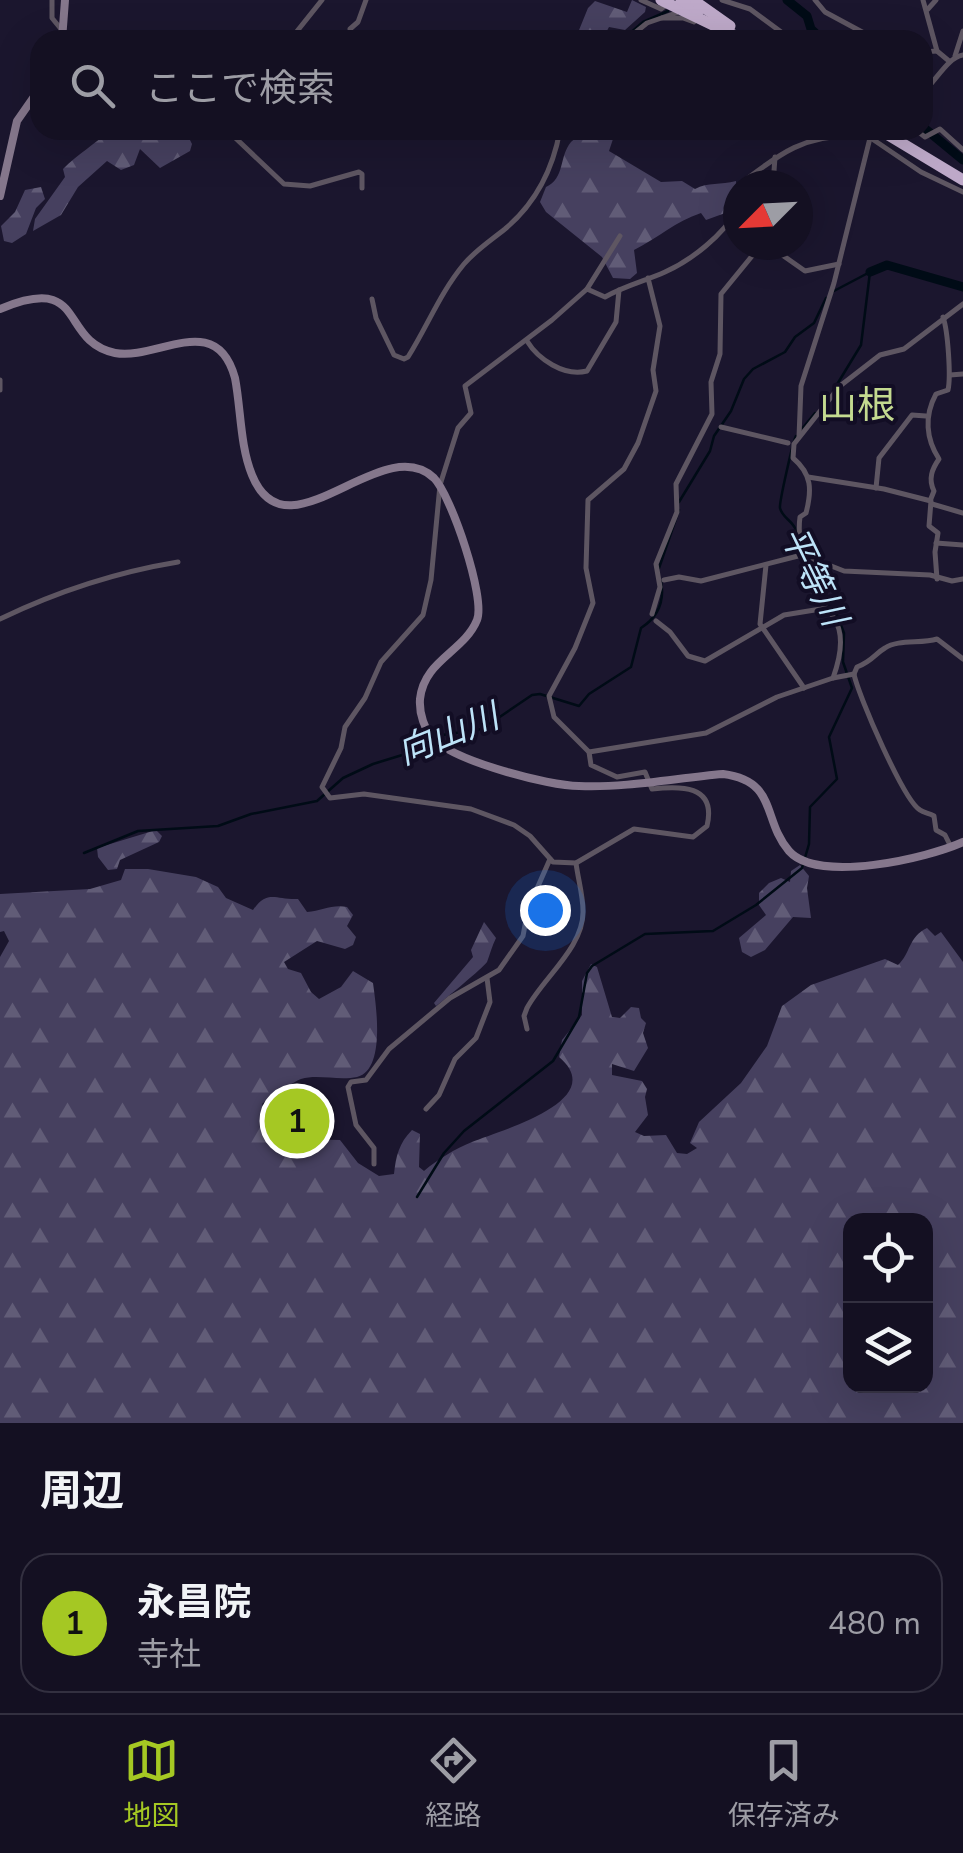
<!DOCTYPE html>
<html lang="ja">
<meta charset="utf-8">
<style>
:root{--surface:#141022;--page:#1d192a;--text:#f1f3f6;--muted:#9d9da5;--line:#333040;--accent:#a5c823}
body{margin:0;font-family:"Nunito Sans","Noto Sans JP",sans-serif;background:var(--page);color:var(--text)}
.controls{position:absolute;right:30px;bottom:30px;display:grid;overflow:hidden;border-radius:20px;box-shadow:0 10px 40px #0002}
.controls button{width:90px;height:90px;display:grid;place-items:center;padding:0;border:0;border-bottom:2px solid var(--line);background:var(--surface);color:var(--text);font:50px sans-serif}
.compass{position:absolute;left:723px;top:170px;width:90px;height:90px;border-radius:50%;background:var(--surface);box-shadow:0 10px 40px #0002;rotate:246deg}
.you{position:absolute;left:545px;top:910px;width:35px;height:35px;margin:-25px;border:8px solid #fff;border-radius:50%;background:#1a73e8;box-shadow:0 0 0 15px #1a73e833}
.badge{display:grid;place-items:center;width:65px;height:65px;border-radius:50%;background:var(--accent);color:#111;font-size:32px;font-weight:700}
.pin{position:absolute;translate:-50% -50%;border:5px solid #fff;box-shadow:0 2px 10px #0006}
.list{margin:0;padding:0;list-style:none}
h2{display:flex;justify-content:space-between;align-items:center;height:130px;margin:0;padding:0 40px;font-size:42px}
h2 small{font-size:32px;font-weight:400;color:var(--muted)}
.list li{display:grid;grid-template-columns:65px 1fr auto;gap:30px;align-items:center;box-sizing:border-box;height:140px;margin:0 20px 20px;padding:0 20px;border:2px solid var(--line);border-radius:30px}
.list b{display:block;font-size:38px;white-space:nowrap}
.list p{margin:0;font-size:32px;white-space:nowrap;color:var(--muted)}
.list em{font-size:32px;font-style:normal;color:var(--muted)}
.icon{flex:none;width:55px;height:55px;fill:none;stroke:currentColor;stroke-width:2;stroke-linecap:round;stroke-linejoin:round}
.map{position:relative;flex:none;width:963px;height:1423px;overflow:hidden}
.search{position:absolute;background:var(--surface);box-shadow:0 10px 40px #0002;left:30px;right:30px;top:30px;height:110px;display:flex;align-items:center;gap:25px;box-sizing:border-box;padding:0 35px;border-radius:30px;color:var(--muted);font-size:38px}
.sheet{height:290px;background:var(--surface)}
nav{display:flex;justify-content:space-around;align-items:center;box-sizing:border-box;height:140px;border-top:2px solid var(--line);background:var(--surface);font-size:28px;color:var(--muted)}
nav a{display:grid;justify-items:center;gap:5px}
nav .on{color:var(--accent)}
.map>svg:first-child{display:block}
</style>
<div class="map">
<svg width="963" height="1423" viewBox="0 0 963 1423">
<defs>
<pattern id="forest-firs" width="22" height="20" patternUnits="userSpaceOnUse" patternTransform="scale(2.5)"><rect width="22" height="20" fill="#46405f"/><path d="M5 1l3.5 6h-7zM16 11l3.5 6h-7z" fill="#615c77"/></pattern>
</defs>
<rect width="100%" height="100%" fill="#1b162e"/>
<!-- forest -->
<g fill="url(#forest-firs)" fill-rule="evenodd">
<path d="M 632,0 L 646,7 L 645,12 L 625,30 L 609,27 L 602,40 L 530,40 L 535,33 L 552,31 L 577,35 L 588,8 L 595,1 L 627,12 Z"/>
<path d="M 110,130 L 185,130 L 192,144 L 190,151 L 160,168 L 140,149 L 134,165 L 121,170 L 107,161 L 78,187 L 61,215 L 33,231 L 35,219 L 65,177 L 63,169 C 78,154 95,144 110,130 Z"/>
<path d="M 584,130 L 616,130 L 609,151 L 661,182 L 682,181 L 695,189 C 708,182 721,185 736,181 L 737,203 L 728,212 L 706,220 L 701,213 C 676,221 658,238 634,250 L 637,273 L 630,279 L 613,278 L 602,257 L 546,212 L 540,202 L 546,187 C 565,179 559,156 571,142 C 575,138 580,135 584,130 Z"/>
<path d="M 41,187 L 45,199 L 36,208 L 26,234 L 12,243 L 4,241 L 1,226 L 15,212 L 25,190 Z"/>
<path d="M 156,830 L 162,836 L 159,842 L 120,860 L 117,869 L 108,870 L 98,857 L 97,848 Z"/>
<path d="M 800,865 L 809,876 L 807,888 L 811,918 L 793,917 L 765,950 L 751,957 L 742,952 L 739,938 L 766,915 L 759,905 L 759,893 L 769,883 L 781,878 L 790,882 L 791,871 Z"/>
<path d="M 125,869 L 148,869 L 196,877 L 218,887 L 226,898 L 253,910 C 268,889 275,900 298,899 L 307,912 C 322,911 332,904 347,907 L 353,915 L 347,926 L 356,937 L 353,945 L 345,949 L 317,941 L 284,962 L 288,969 L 301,973 L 311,992 L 319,999 L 341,987 L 353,971 L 373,983 C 376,1005 386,1070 357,1077 C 339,1081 318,1074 301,1079 C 296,1080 265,1101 262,1104 L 265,1110 L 278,1113 L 288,1139 L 340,1140 L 358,1163 L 379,1176 L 394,1174 C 396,1156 399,1143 412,1130 L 420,1134 L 419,1167 L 424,1171 C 438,1159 455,1149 472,1142 C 498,1131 611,1101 559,1057 L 562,1040 L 582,1015 L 582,981 L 591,964 L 597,967 L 612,1017 L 620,1018 L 631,1007 L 639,1008 L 641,1018 L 646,1023 L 643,1033 L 648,1048 L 634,1071 L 612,1064 L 612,1075 L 642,1081 L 647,1089 L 645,1097 L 648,1115 L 635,1132 L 644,1136 L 666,1135 L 677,1153 L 687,1154 L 697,1148 L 690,1143 L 699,1122 L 741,1083 L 767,1046 L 782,1006 L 811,985 L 885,959 L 898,965 C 911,953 908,937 927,928 L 935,936 L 941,932 L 963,962 L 963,1423 L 0,1423 L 0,957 L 9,941 L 4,931 L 0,932 L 0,894 L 90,889 L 121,880 ZM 850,1220 L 926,1220 L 926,1386 L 850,1386 Z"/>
<path d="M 484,922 L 496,938 C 492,946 490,954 487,962 C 484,967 443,1001 436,1006 L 434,1003 L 473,957 L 471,950 Z"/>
</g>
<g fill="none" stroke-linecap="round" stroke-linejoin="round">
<!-- stream -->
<g stroke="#000b16" stroke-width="2.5">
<path d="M 628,35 L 643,22 L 668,11"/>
<path d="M 832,292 L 870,272 L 861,345 L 833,391"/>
<path d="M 801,430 L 815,413"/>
<path d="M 796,436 C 793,441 779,503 780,508 C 782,517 791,520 795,528 C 797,533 797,539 798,544"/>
<path d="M 679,502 L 710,451 L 714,436 L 731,411 L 744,379 L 753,369 L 785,352 L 795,337 L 814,323 L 826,298"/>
<path d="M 659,568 L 679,510"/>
<path d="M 84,853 L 138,831 L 218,826 L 251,814 L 317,801 L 343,778 L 373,764 L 412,752 L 436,736 L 482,729 L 532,695 L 540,694 L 579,706 L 589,694 L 631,667 L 641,628 C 658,617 665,602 661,581"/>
<path d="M 417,1197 L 444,1153 L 464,1131 L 553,1061 L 579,1017 L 587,973 L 592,966 L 645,934 L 713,931 L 756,905 L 802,868 L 809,844 L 810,807 L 837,779 L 829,737 L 852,688 L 843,662 L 844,633 L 837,615 L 815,588"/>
</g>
<!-- river -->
<g stroke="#000b16" stroke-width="9">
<path d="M 787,0 L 807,16 L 811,29 L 823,40"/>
<path d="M 923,127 L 963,160"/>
<path d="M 870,272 L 887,265 L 963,287"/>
</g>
<!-- street-tunnel -->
<path stroke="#3b374d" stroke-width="5" stroke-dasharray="5 2.5" stroke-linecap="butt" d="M 770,40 L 774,34"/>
<!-- street -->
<g stroke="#5e5662" stroke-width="5">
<path d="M 52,0 L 52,18 L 61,29"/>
<path d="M 641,0 L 661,9 L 665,6"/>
<path d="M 722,0 L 750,9 L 792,40"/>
<path d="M 815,0 L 825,12 L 877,40"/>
<path d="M 923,0 L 937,51 L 949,61"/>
<path d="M 928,9 L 936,0"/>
<path d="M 662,18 L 683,18 L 694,22"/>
<path d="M 290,40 L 322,0"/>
<path d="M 355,40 L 350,29 L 358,22 L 366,0"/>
<path d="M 626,40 L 647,23 L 676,13"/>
<path d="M 923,52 L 937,51"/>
<path d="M 955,56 L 963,31"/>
<path d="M 923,92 C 936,81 948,57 963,55"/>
<path d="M 227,130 L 284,184 L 310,186 L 359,172 L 362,174 L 362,188"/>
<path d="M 859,130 L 921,172 L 963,192"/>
<path d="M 916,130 L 925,137 L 940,129 L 963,150"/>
<path d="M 744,185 L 748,178 C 781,153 805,136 848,136 L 852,130"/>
<path d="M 773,185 L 775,157"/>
<path d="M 768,245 L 805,271 L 839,264"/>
<path d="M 648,278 L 660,326 L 653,370 L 656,391 L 638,443 L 624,469 L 588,500 L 586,568 L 593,603 L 575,648 L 549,696 L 554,717 L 589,752 L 591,765 L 617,777 L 645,772 L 652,789 C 679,786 717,784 707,826 L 693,837 L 634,829 L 576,863 L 553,862 L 530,836 L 514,825 L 471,809 L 364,794 L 330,798 L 322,787 L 341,748 L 345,727 L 365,698 L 381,662 L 423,615 L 431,580 L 440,485 L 458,428 L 471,413 L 465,386 L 552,320 L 587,289 L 605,297 C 624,286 645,281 665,272 C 692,260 723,235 738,209"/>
<path d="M 587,289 L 620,236"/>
<path d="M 372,299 L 376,318 L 394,355 L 404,359 L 408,357 C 428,325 440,293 464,264 C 476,250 490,241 505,229 C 536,203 553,169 560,130"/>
<path d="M 527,341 C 538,359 564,377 587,371 L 616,322 L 619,290"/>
<path d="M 950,375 L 963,374"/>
<path d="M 0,380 L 0,390"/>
<path d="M 721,427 L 788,443"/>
<path d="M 799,437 L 801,386 L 834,283 L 870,138"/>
<path d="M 808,477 L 884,489 L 931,501 L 929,526 L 938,533 L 935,552 L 937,579"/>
<path d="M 876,488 L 879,458 L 912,415 L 926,416"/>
<path d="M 930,501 L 934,491 C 928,479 932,469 939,459 C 926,439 924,416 936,394 L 948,390 C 951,377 948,331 943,317"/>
<path d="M 932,504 L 963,513"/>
<path d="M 936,543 L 963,545"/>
<path d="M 805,562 L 821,562 L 844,571 L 930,575 L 952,581 L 963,579"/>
<path d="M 766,565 L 760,624 L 804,688"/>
<path d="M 664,580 L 679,577 L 701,581 L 798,556"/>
<path d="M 652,614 L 660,587 L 656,564 L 677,512 L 676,484 L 712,414 L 711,382 L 720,354 L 721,294 L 761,245"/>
<path d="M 0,619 C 56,592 117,572 178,562"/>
<path d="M 656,621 L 670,632 L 688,656 L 705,661 L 784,615 L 827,608"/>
<path d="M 854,674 C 858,695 904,801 920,810 C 924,813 929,813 934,816 L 936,830 L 945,835 L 951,847"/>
<path d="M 833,678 C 840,659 845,635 834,618 C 828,609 819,602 814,593 C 804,574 797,538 800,517 L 806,513 C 812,490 812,474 793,458 L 794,444 L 840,386 L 880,355 L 904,349 L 963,304"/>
<path d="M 589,752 L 706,733 L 777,697 L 833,678 L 854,674 L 857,667 C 874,660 873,655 885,648 C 898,639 921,644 937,639 L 963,659"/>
<path d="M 527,1029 L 524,1016 L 527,1008 C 543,978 584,947 583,911 C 583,895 578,879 576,863"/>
<path d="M 426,1109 L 439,1095 L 455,1059 L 476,1038 L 490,1002 L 487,978"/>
<path d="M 374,1164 L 374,1148 L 356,1125 L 348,1087 L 351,1082 L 366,1080 L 389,1049 L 450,998 L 499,970 L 523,936 L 528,909 L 550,859"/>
</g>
<!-- secondary -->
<g stroke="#85778c" stroke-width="8">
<path d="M 62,40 L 65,0"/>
<path d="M 0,196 L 17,121 L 40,88"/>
<path d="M 0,309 C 88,272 58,341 115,353 C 157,361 216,309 235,378 C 241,409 240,446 252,475 C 287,562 382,429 434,478 C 451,495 486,598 477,620 C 464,652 424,660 420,699 C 419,713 424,730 435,740 C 456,761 548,786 579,786 C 626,788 676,778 723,774 C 778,781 762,820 789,851 C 818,884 928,858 963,842"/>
</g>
<!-- highway -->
<g stroke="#bea9c9" stroke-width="11">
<path d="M 661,0 L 744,40"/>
<path d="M 681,0 L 699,10"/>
<path d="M 696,2 L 730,26"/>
<path d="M 880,130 L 963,180"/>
</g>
</g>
<g text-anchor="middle" stroke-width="8" stroke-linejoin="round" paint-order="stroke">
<!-- water labels -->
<g font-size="35" font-style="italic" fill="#bde3f8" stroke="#120d24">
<text transform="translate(814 576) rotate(64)" y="12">平等川</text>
<text transform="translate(448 734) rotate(-22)" y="12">向山川</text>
</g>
<!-- quarter labels -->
<g font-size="38" fill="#c4da90" stroke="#120d24">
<text x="857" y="418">山根</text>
</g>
</g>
</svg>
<div class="controls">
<button><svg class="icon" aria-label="locate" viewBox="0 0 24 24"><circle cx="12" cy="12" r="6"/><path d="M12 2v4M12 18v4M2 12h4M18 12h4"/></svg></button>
<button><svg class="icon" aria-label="layers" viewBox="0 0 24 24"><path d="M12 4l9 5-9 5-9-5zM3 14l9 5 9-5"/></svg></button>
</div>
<svg class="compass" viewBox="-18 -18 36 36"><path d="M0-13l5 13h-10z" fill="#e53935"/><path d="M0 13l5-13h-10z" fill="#9d9da5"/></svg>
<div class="you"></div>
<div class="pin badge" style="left:297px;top:1121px">1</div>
<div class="search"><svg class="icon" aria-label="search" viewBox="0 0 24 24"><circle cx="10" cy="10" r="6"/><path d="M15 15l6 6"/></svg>ここで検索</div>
</div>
<section class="sheet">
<h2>周辺<small></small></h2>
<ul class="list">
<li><span class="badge">1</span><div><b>永昌院</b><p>寺社</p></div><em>480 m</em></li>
</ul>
</section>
<nav>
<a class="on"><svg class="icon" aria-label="map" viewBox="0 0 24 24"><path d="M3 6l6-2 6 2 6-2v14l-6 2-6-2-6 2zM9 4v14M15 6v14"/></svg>地図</a>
<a><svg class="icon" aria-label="directions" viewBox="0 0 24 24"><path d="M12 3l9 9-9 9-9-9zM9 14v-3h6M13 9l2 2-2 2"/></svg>経路</a>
<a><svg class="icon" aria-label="saved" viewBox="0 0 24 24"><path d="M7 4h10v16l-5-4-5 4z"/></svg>保存済み</a>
</nav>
